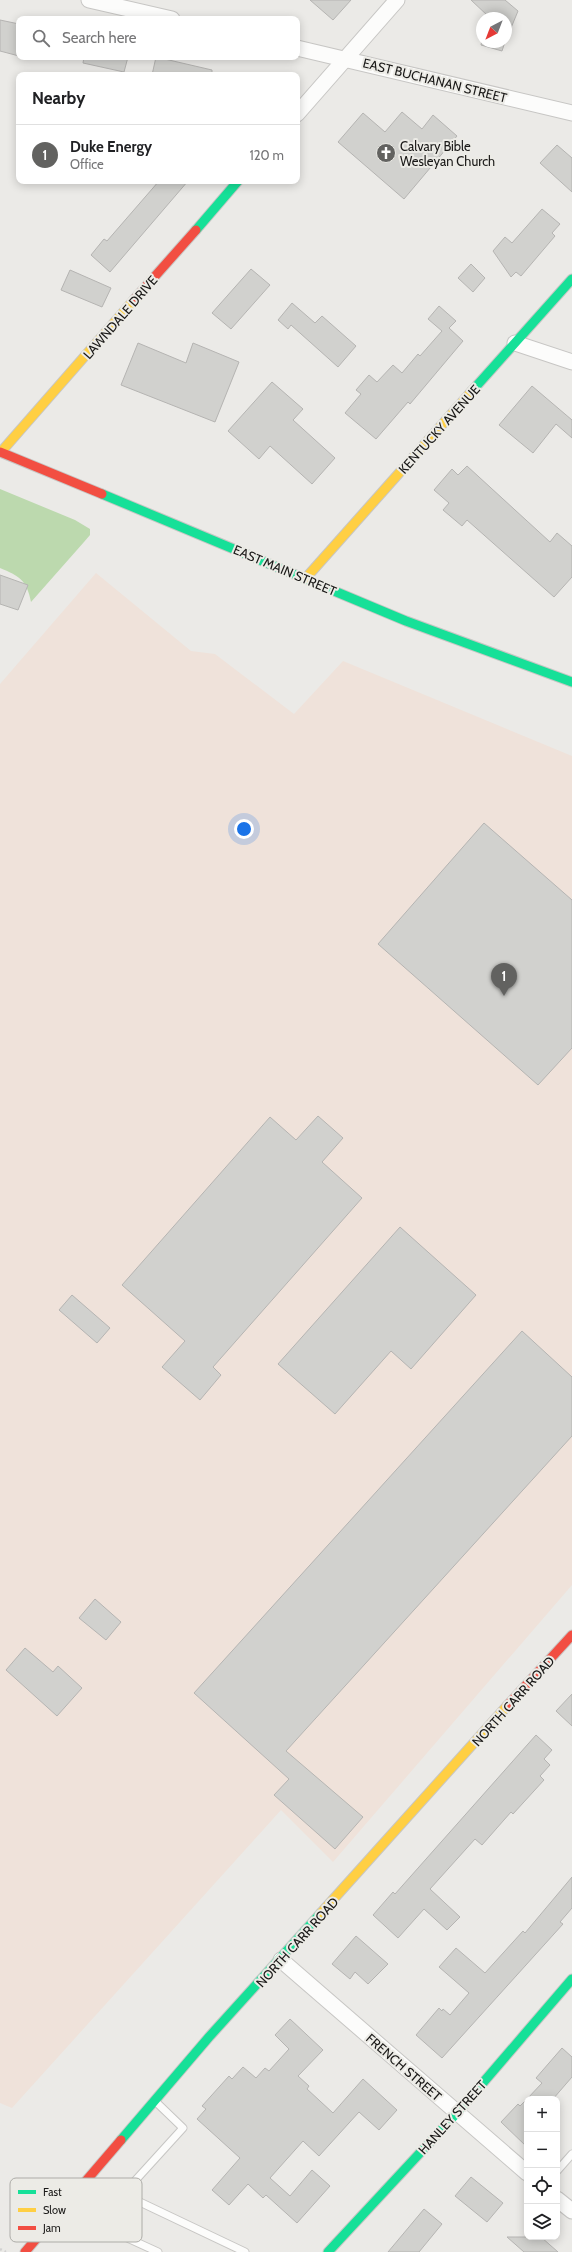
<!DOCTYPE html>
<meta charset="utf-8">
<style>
:root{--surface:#fff;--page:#f2f2f2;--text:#202124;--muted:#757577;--line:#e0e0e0;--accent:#626260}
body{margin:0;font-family:Cabin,sans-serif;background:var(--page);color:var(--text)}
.controls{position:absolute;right:12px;bottom:12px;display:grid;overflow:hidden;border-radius:8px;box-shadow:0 2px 10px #0003}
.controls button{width:36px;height:36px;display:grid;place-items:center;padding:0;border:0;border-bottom:1px solid var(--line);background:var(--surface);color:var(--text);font:20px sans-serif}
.compass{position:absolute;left:476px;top:12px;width:36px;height:36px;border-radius:50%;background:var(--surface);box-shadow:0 2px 10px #0003;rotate:222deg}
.you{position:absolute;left:244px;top:829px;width:14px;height:14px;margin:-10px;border:3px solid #fff;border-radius:50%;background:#1a73e8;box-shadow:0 0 0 6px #1a73e833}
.badge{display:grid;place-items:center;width:26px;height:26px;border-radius:50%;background:var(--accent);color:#fff;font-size:13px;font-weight:700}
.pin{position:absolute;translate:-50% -33px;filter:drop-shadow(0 1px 2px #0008)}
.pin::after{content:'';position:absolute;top:21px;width:14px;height:12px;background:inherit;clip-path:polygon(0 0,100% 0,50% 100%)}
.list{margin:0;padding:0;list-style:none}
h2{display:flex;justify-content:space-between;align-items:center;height:52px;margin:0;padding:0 16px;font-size:17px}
h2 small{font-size:13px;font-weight:400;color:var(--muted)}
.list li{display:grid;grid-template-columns:26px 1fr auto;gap:12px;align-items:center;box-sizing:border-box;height:60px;padding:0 16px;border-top:1px solid var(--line)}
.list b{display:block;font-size:15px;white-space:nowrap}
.list p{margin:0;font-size:13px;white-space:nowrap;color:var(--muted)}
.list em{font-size:13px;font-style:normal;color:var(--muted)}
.icon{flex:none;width:22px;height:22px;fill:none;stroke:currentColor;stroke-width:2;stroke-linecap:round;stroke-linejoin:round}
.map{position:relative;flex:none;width:572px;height:2252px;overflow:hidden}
.search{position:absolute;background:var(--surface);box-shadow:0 2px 10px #0003;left:16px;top:16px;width:284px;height:44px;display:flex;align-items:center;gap:10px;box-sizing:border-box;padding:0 14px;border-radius:8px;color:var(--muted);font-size:15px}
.panel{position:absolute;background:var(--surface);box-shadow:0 2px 10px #0003;left:16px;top:72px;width:284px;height:112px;border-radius:8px}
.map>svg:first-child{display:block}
</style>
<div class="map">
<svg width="572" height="2252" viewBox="0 0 572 2252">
<rect width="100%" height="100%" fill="#ebeae7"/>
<!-- industrial -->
<path fill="#efe2da" d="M 96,573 L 191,651 L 215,654 L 294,714 L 343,661 L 572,756 L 572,1585 L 333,1862 L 281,1810 L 12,2108 L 0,2103 L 0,684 Z"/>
<!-- green -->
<path fill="#bcd9ae" d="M 0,489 L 75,520 L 90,529 L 90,535 L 84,542 L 31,602 C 27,580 19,576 0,568 Z"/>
<!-- building -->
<g fill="#d1d1ce" stroke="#b5b4b2">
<path d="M 310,0 L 351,0 L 333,20 Z"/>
<path d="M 471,0 L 505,0 L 518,11 L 506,40 L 506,18 L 488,18 L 488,16 Z"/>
<path d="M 0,20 L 19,24 L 19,56 L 0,51 Z"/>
<path d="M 482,40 L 482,42 L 505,42 L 502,51 L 481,45 Z"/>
<path d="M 84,57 L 128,57 L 124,72 L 83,63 Z"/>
<path d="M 156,57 L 212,70 L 212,75 L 152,75 Z"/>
<path d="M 402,112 L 422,129 L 433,115 L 457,136 L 404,199 L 338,142 L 363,113 L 385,132 Z"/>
<path d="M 557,145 L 572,158 L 572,192 L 540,163 Z"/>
<path d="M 159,181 L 188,181 L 110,272 L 91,255 L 104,239 L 107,241 Z"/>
<path d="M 542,209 L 560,224 L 552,233 L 555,236 L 521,276 L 516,272 L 511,277 L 493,251 L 505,237 L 512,243 Z"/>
<path d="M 471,264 L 485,278 L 473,292 L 458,278 Z"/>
<path d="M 251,269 L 270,285 L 231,329 L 212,313 Z"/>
<path d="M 70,270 L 111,288 L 102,307 L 61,290 Z"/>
<path d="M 292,303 L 315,323 L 322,316 L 356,346 L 338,367 L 291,325 L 288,329 L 278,320 Z"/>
<path d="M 439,306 L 456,321 L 449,328 L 463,341 L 410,404 L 408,402 L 376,439 L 345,413 L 361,394 L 356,390 L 369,375 L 377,382 L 393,365 L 402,373 L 418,354 L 420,356 L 442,331 L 428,319 Z"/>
<path d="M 138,343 L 186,363 L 193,343 L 239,362 L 215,422 L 121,385 Z"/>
<path d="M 272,382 L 303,409 L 293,420 L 335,458 L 312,484 L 270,446 L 259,459 L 228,431 Z"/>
<path d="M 532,386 L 572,420 L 572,438 L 556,424 L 533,453 L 499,425 Z"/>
<path d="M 467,466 L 550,542 L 557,533 L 572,546 L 572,577 L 554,597 L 467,520 L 462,526 L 443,510 L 449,503 L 434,490 L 452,469 L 458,475 Z"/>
<path d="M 0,575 L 28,585 L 18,610 L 0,604 Z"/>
<path d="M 484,823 L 572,900 L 572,1048 L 538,1085 L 378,944 Z"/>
<path d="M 318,1116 L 343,1138 L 322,1162 L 362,1198 L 213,1367 L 221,1375 L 200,1400 L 162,1367 L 185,1341 L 122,1285 L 270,1117 L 296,1140 Z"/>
<path d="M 400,1227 L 476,1295 L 411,1369 L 391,1351 L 335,1414 L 278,1364 Z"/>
<path d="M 72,1295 L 110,1328 L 97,1343 L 59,1310 Z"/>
<path d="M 522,1331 L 572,1377 L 572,1436 L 286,1751 L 363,1817 L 335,1849 L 274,1795 L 289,1779 L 194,1693 Z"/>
<path d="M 95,1599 L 121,1622 L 106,1640 L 79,1618 Z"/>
<path d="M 25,1648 L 53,1672 L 58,1666 L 82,1688 L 57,1716 L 6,1670 Z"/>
<path d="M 572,1694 L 572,1726 L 556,1711 Z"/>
<path d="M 536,1735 L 552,1750 L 544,1759 L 550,1765 L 540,1776 L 544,1780 L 513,1814 L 511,1812 L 482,1845 L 475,1839 L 430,1889 L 460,1917 L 447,1930 L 424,1909 L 398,1938 L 373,1915 L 393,1892 L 395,1894 Z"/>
<path d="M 572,1877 L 572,1908 L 560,1922 L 563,1924 L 442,2058 L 416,2035 L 439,2008 L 442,2011 L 443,2009 L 450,2015 L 469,1993 L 439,1967 L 456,1948 L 485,1973 L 523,1931 L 525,1933 Z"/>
<path d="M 356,1936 L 388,1964 L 368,1984 L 355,1972 L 350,1979 L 332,1964 Z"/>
<path d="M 290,2019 L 323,2050 L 298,2076 L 309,2086 L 307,2089 L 333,2113 L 363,2079 L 397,2110 L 379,2130 L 359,2112 L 319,2156 L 303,2141 L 270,2178 L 290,2196 L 312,2170 L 330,2186 L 297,2223 L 266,2195 L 263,2198 L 248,2184 L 229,2205 L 212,2190 L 240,2158 L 197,2119 L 206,2109 L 202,2106 L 229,2076 L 232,2079 L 243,2067 L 256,2078 L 265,2068 L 269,2071 L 289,2049 L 275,2035 Z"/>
<path d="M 562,2048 L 572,2057 L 572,2077 L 553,2099 L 527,2099 L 542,2083 L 536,2078 Z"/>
<path d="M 527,2099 L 527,2147 L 501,2122 L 518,2104 L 520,2106 Z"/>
<path d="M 471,2177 L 503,2203 L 487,2222 L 455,2196 Z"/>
<path d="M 424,2209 L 442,2224 L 419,2252 L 388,2252 Z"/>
<path d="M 507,2237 L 541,2237 L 558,2252 L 524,2252 Z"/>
</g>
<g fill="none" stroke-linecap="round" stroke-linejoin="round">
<defs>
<g id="lane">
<path d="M 557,2171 L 572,2154"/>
<path d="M 82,2188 L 104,2203"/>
<path d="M 123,2194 L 183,2128 L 155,2101"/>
<path d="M 104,2203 L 123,2194 L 245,2252"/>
<path d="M 104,2203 L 99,2225 L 158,2252"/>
</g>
<g id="street">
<path d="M 89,0 L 172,19"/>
<path d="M 297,48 L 572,113"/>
<path d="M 297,114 L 397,0"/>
<path d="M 515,343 L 572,362"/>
<path d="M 281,1960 L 527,2173"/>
<path d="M 557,2199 L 572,2211"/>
</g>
<g id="fast">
<path d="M 196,230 L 238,181"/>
<path d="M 472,391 L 572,279"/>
<path d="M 102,494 L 406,621 L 572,682"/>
<path d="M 121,2140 L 209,2037 L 321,1913"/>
<path d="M 328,2252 L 457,2113 L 572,1979"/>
</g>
<g id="slow">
<path d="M 1,452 L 133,301"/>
<path d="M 305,579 L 472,391"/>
<path d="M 321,1913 L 507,1706"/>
</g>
<g id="jam">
<path d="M 133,301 L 196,230"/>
<path d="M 0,452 L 102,494"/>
<path d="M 507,1706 L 572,1635"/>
<path d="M 25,2252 L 121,2140"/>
</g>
</defs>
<!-- lane casing -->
<use href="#lane" stroke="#c7c6c4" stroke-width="9"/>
<!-- street casing -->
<use href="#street" stroke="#c7c6c4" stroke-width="17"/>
<!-- fast casing -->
<use href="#fast" stroke="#c7c6c4" stroke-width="11"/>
<!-- slow casing -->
<use href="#slow" stroke="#c7c6c4" stroke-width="11"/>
<!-- jam casing -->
<use href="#jam" stroke="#c7c6c4" stroke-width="11"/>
<!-- path -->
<path stroke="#d1d0d0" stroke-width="2.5" stroke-dasharray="2 3" stroke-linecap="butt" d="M 0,2249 L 6,2252"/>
<!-- lane -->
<use href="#lane" stroke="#fcfcfb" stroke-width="7"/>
<!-- street -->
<use href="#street" stroke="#fcfcfb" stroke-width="15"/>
<!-- fast -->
<use href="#fast" stroke="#16e098" stroke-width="9"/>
<!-- slow -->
<use href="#slow" stroke="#ffcf43" stroke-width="9"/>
<!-- jam -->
<use href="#jam" stroke="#f24e42" stroke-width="9"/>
</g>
<!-- icons -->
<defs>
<symbol id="church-disc" viewBox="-11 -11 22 22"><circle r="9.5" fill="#626260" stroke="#ecebe6"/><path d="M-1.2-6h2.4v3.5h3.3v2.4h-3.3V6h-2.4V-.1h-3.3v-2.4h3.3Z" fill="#fff"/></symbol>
</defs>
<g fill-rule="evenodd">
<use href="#church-disc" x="375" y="142" width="22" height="22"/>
</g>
<g text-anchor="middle" stroke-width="4" stroke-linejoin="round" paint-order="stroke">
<!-- street labels -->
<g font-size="13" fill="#191817" stroke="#ecebe6">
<text transform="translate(435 80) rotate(14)" y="5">EAST BUCHANAN STREET</text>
<text transform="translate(120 317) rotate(-49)" y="5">LAWNDALE DRIVE</text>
<text transform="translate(439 429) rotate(-48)" y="5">KENTUCKY AVENUE</text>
<text transform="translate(285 570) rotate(23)" y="5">EAST MAIN STREET</text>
<text transform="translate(513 1701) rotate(-48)" y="5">NORTH CARR ROAD</text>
<text transform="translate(297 1942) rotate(-48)" y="5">NORTH CARR ROAD</text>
<text transform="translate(404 2067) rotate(41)" y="5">FRENCH STREET</text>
<text transform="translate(452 2117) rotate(-48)" y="5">HANLEY STREET</text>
</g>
<!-- poi labels -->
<g font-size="13" fill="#191817" stroke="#ecebe6" text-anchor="start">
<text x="400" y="151">Calvary Bible<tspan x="400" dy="15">Wesleyan Church</tspan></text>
</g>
</g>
<!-- legend -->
<rect x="10" y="2178" width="132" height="64" rx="6" fill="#ecebe6" stroke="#adaca8" stroke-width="1"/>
<rect x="18" y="2190" width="18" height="4" fill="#16e098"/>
<rect x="18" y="2208" width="18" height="4" fill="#ffcf43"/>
<rect x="18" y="2226" width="18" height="4" fill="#f24e42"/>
<g font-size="11" fill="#191817">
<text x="43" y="2196">Fast</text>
<text x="43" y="2214">Slow</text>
<text x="43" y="2232">Jam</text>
</g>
</svg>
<div class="controls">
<button>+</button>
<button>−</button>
<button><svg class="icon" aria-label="locate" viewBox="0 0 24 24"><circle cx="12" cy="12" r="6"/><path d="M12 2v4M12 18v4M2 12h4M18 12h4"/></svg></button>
<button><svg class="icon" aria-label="layers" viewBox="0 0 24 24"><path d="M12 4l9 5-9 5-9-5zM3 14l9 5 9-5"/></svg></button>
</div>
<svg class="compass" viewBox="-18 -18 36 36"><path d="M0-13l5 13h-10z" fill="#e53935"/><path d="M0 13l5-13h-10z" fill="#757577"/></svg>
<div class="you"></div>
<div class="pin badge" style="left:504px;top:996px">1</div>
<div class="search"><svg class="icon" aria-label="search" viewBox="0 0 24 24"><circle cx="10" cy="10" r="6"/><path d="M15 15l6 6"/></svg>Search here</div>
<section class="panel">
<h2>Nearby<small></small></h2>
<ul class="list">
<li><span class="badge">1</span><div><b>Duke Energy</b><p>Office</p></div><em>120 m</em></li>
</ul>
</section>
</div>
